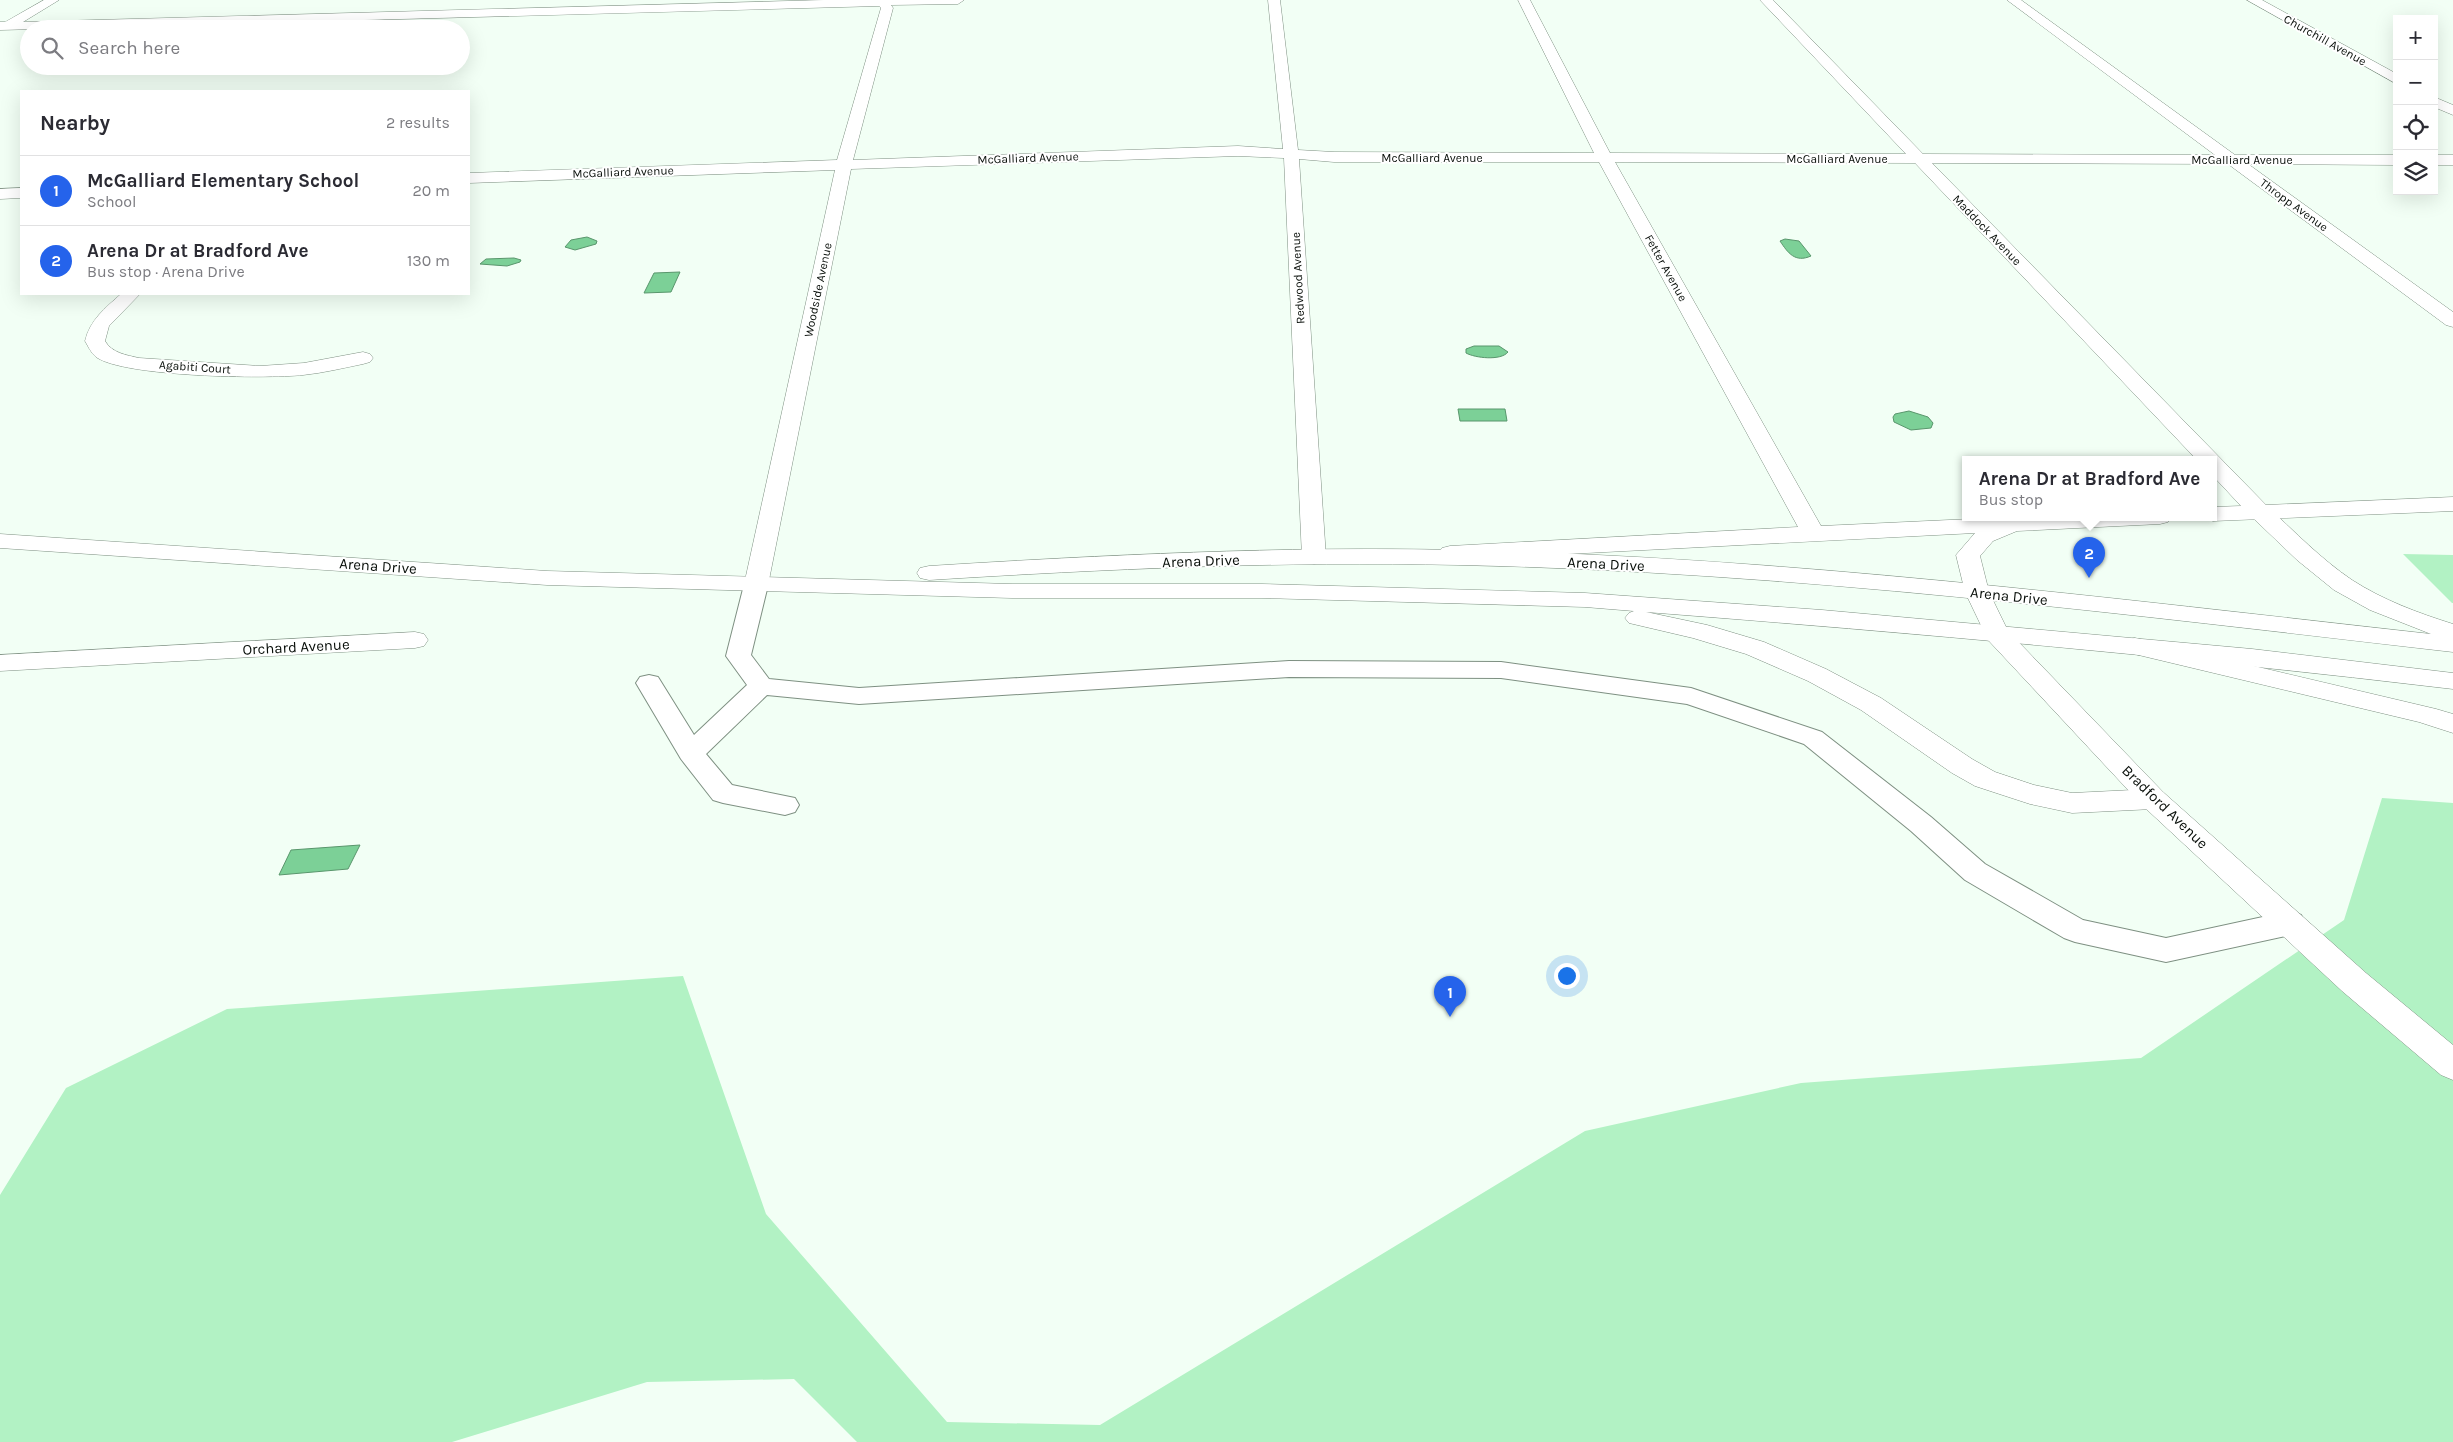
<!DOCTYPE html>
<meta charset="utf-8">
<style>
:root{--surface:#fff;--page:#f2f2f3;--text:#2b2b33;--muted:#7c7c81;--line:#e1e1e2;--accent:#2563eb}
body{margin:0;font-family:Karla,sans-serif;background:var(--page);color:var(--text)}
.controls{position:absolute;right:15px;top:15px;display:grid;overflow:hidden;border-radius:0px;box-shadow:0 5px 20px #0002}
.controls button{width:45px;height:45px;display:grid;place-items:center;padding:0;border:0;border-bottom:1px solid var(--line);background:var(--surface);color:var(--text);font:25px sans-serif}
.you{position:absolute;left:1566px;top:975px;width:18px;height:18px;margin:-12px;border:4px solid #fff;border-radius:50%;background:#1a73e8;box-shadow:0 0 0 8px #1a73e833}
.badge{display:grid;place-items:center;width:32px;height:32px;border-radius:50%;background:var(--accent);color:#fff;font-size:16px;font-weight:700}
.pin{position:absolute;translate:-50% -41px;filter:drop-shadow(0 1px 2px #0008)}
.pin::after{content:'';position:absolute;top:26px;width:18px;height:15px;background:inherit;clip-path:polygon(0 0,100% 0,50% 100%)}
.popup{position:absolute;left:1962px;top:456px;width:255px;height:65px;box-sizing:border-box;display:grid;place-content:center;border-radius:0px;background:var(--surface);filter:drop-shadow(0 1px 4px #0005);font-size:16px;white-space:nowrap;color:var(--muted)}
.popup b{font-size:19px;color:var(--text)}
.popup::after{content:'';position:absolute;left:50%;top:100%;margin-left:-10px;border:10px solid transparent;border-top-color:var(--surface)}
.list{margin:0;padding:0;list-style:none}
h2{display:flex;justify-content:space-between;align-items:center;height:65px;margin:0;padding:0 20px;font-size:21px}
h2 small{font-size:16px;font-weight:400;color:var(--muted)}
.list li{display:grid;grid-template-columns:32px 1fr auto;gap:15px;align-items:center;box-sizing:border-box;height:70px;padding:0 20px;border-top:1px solid var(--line)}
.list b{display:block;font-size:19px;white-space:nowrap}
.list p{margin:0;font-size:16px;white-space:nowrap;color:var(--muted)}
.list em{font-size:16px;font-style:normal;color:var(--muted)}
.icon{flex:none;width:28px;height:28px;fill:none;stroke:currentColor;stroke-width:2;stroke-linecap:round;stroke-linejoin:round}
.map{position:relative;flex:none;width:2453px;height:1442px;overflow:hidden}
.search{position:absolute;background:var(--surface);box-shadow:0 5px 20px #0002;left:20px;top:20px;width:450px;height:55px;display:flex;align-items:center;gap:12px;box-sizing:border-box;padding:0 18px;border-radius:28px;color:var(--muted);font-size:19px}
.panel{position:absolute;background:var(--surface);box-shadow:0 5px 20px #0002;left:20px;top:90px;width:450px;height:205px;border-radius:0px}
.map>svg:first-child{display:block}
</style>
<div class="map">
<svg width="2453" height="1442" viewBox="0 0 2453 1442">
<rect width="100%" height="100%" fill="#f2fff5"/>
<!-- green -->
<g fill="#b2f2c4">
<path d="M 2403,554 L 2453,555 L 2453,603 L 2452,603 Z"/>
<path d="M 2382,798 L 2453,803 L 2453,1442 L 857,1442 L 794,1379 L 647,1382 L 452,1442 L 0,1442 L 0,1195 L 66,1088 L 227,1009 L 683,976 L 766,1214 L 947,1422 L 1100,1425 L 1585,1131 L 1801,1083 L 2141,1058 L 2344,920 Z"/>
</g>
<!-- water -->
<g fill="#7cd097" stroke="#59966c">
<path d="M 587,237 L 597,241 L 596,244 L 575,250 L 565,247 L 571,240 Z"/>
<path d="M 1785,239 L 1799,241 L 1811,256 C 1795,263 1788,253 1780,241 Z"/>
<path d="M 514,258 L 521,260 L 520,262 L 507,266 L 480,264 L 486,259 Z"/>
<path d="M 680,272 L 671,292 L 644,293 L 654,273 Z"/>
<path d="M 1474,346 L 1499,346 L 1508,352 C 1501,361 1475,358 1466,353 L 1466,349 Z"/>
<path d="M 1458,409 L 1505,409 L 1507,421 L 1460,421 Z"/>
<path d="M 1909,411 L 1928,417 L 1933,423 L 1931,428 L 1911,430 L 1894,422 L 1893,417 L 1895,414 Z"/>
<path d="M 360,845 L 348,869 L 279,875 L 291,850 Z"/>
</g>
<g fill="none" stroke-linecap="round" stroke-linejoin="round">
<defs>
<path id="lane" d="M 756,578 L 764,580 L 768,585 L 751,655 L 769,679 L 859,688 L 1289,661 L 1501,662 L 1691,688 L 1822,732 L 1931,817 L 1985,864 L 2083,920 L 2166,938 L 2290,911 L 2301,915 L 2305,923 L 2301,931 L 2290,935 L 2166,962 L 2075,942 L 2064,938 L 1965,880 L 1911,831 L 1804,744 L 1687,704 L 1501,678 L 1289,677 L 859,704 L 767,695 L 706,754 L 732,785 L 795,798 L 799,805 L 795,812 L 785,815 L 723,803 L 713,800 L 681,759 L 636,683 L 640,677 L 649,675 L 658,677 L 694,735 L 747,685 L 726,656 L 744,585 L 748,580 Z"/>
<g id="street">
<path d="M 44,0 L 59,0 L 23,22 L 824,0 L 964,0 L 958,4 L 891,5 L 893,8 L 853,160 L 1238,146 L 1283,149 L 1268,0 L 1280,0 L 1298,150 L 1334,152 L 1594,153 L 1518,0 L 1530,0 L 1610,153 L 1906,154 L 1760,0 L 1773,0 L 1923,154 L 2215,155 L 2007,0 L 2021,0 L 2235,155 L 2397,155 L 2397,165 L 2248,164 L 2453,312 L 2453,327 L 2446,325 L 2228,164 L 1932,163 L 2266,505 L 2453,497 L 2453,511 L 2213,521 L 2203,517 L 2213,517 L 2213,507 L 2241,506 L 2213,476 L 2213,459 L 2196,459 L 1915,163 L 1615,162 L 1821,526 L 2014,517 L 2171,517 L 2168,522 L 2160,524 L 2017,531 L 1993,541 L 1980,556 L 1989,592 L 2008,631 L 2163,792 L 2366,973 L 2453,1045 L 2453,1080 L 2441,1075 L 2342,991 L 2143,806 L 1988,640 L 1965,592 L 1956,555 L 1975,533 L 1450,560 L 1442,558 L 1438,553 L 1442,548 L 1450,546 L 1798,527 L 1599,162 L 1334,162 L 1299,159 L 1326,557 L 1322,562 L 1314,564 L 1306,562 L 1302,557 L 1284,158 L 1238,156 L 851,169 L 768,585 L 765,590 L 756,592 L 747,590 L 744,585 L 835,170 L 469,183 L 469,173 L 837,160 L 881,8 L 879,6 L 0,30 L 0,22 L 5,22 Z"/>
<path d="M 2247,0 L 2262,0 L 2397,74 L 2397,84 Z"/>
<path d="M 2434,97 L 2453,105 L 2453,115 L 2434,107 Z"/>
<rect x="2434" y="155" width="19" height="10"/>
<path d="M 21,188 L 21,198 L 0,199 L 0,189 Z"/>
<path d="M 121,294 L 140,294 L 109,326 L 105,341 C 112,353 126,355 139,358 L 260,366 L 304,363 L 363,352 L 370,354 L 373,358 L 370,362 L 363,364 C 343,368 323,373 303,375 C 266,379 124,377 96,357 C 91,353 88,346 85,341 C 90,320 105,308 121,294 Z"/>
<path d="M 415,632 L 424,634 L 428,640 L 424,646 L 415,648 L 0,671 L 0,655 Z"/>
</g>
<g id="secondary">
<path d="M 2260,505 L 2268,507 C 2295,532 2321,559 2352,580 C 2383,600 2418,613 2453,624 L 2453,652 C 2123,614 1791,572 1459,565 C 1282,561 1105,569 929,580 L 920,578 L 917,573 L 920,568 L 929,566 C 1105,555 1282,546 1458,550 C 1784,557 2108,598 2431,634 L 2370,610 L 2334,590 L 2297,560 L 2252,517 L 2248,512 L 2252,507 Z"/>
<path d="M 0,534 L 547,571 L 1012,584 L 1262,584 L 1585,593 L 1822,610 L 2252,649 L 2453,673 L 2453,689 C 2185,657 1916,633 1646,612 L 1707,625 L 1764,642 L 1826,669 L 1881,698 L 1972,759 L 1995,772 L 2034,785 L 2072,793 L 2153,789 L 2163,792 L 2168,799 L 2163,806 L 2153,809 L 2072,813 L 2030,804 L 1975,786 L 1952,773 L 1861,710 L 1808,681 L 1746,654 L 1693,638 L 1629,623 L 1625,618 L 1629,613 L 1634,611 L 1585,607 L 1262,598 L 1012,598 L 547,585 L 0,548 Z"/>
</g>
<path id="highway" d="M 2135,638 L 2436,709 L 2453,714 L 2453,733 L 2419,722 L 2126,652 L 2122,646 L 2126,640 Z"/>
</defs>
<!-- lane casing -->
<use href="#lane" stroke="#7e9082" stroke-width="2"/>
<!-- street casing -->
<use href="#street" stroke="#7e9082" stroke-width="1"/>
<!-- secondary casing -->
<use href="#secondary" stroke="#7e9082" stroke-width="1"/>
<!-- highway casing -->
<use href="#highway" stroke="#7e9082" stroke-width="1"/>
<!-- lane -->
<use href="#lane" fill="#fff" fill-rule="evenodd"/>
<!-- street -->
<use href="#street" fill="#fff" fill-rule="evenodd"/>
<!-- secondary -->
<use href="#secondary" fill="#fff" fill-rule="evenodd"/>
<!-- highway -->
<use href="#highway" fill="#fff" fill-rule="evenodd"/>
</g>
<g text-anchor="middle" stroke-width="4" stroke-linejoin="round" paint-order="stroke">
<!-- far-street labels -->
<g font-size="12" fill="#080e09" stroke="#fff">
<text transform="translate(2325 40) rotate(29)" y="4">Churchill Avenue</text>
<text transform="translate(1028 158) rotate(-2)" y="4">McGalliard Avenue</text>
<text x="1432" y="162">McGalliard Avenue</text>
<text x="1837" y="163">McGalliard Avenue</text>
<text x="2242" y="164">McGalliard Avenue</text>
<text transform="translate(623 172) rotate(-2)" y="4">McGalliard Avenue</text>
<text transform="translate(2294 205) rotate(36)" y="4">Thropp Avenue</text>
<text transform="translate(1987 230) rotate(46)" y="4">Maddock Avenue</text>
<text transform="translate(1666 268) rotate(61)" y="4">Fetter Avenue</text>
<text transform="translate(1298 278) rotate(-93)" y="4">Redwood Avenue</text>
<text transform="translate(818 290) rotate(-78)" y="4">Woodside Avenue</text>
<text transform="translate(195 367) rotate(4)" y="4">Agabiti Court</text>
</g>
<!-- street labels -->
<g font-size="15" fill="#080e09" stroke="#fff">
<text transform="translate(1201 561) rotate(-2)" y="5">Arena Drive</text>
<text transform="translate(1606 564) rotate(3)" y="5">Arena Drive</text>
<text transform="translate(378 566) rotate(4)" y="5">Arena Drive</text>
<text transform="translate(2009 596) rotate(6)" y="5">Arena Drive</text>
<text transform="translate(296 647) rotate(-3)" y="5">Orchard Avenue</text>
<text transform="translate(2165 807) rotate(44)" y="5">Bradford Avenue</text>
</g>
</g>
</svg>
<div class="controls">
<button>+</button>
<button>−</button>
<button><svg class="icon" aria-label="locate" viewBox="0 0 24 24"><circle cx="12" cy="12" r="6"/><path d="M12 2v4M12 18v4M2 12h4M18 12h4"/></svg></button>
<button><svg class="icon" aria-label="layers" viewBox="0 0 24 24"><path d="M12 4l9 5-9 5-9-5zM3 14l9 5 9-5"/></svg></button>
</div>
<div class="you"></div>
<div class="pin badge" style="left:1450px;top:1017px">1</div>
<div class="pin badge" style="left:2089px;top:578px">2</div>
<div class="popup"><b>Arena Dr at Bradford Ave</b>Bus stop</div>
<div class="search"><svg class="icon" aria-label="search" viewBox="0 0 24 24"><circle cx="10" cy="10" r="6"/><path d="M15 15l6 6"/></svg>Search here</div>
<section class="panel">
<h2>Nearby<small>2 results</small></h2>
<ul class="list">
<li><span class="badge">1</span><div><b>McGalliard Elementary School</b><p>School</p></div><em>20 m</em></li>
<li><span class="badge">2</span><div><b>Arena Dr at Bradford Ave</b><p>Bus stop · Arena Drive</p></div><em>130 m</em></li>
</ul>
</section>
</div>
